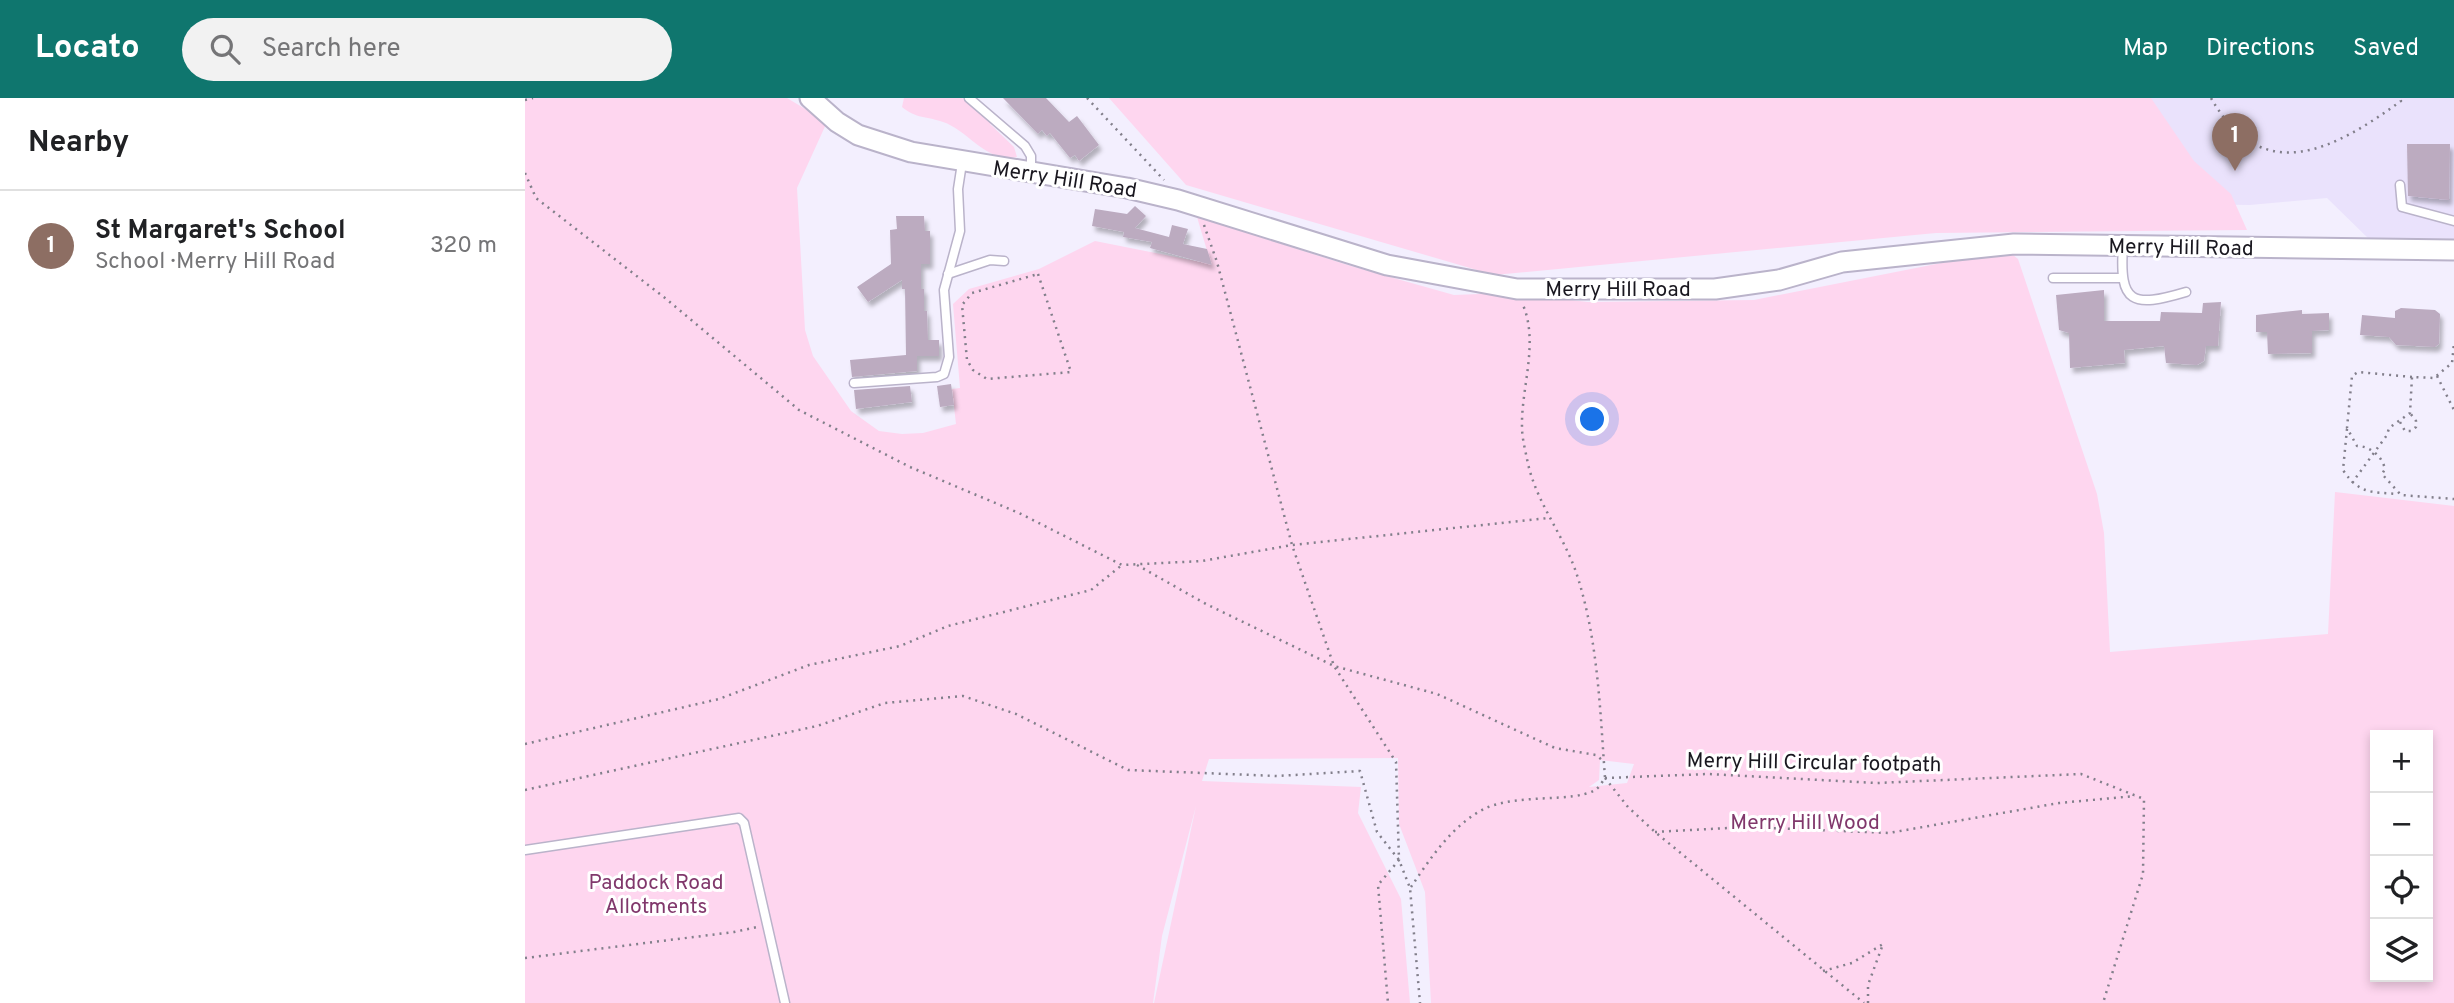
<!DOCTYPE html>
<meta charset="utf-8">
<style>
:root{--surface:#fff;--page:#f2f2f2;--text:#202124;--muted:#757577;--line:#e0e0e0;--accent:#0f766e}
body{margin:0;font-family:Overpass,sans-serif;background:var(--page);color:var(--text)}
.controls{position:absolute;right:21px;bottom:21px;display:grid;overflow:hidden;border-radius:0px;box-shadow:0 4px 10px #0003}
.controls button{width:63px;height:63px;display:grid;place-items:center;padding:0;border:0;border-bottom:2px solid var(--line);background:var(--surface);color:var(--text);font:35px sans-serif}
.you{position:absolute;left:1068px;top:322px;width:24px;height:24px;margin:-18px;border:5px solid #fff;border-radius:50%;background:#1a73e8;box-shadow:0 0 0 10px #1a73e833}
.badge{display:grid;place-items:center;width:46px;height:46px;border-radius:50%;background:var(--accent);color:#fff;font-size:23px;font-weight:700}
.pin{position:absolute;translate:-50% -58px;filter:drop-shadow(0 2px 4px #0008)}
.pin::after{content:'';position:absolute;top:37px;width:24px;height:21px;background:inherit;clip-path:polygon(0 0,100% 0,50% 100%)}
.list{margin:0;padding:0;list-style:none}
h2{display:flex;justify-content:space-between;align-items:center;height:91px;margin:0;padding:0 28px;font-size:30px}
h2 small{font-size:23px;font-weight:400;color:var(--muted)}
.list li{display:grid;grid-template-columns:46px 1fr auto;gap:21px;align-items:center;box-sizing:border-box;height:112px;padding:0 28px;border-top:2px solid var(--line)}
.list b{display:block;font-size:26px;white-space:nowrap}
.list p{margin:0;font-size:23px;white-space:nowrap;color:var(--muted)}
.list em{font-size:23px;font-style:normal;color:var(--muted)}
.icon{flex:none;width:38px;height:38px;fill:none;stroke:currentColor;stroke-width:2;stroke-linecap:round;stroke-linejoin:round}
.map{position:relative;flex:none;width:1929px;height:905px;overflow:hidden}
header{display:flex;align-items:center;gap:42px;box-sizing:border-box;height:98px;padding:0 35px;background:var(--accent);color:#fff}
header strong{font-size:33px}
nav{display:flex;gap:38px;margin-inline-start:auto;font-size:24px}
.search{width:490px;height:63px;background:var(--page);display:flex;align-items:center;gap:18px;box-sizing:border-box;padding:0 24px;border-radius:38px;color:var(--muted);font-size:26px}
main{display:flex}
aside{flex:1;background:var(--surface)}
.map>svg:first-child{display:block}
</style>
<header>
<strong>Locato</strong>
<div class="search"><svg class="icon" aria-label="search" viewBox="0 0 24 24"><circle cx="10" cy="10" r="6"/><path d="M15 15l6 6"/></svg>Search here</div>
<nav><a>Map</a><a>Directions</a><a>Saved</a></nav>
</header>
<main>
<aside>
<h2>Nearby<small></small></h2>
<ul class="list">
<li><span class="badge" style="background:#8d6e63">1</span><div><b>St Margaret's School</b><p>School · Merry Hill Road</p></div><em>320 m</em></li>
</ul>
</aside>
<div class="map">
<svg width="1929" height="905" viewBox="0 0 1929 905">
<defs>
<filter id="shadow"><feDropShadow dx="3" dy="5" stdDeviation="2" flood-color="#0004"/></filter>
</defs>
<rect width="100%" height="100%" fill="#f3effe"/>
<!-- built -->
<path fill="#eae2fc" d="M 1390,0 L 1929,0 L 1929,142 L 1847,144 L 1802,100 L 1725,107 L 1571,105 Z"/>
<!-- green -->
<g fill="#fed6ef" fill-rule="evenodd">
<path d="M 0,0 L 262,0 L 302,24 L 272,90 L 280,232 L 288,258 L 326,313 L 354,333 L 377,336 L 398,335 L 431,326 L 427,291 L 435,290 L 428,206 L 444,191 L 514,171 L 570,143 L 686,166 L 672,119 L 826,168 L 929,197 L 981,195 L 1063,204 L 1229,202 L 1482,152 L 1493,161 L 1572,396 L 1579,435 L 1585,554 L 1803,536 L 1810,394 L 1929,408 L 1929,905 L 906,905 L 900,794 L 874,726 L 873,660 L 684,661 L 677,683 L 836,689 L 833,715 L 876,801 L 885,905 L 629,905 L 671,708 L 637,838 L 628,905 L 0,905 ZM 1850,637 L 1903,637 L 1903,879 L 1850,879 ZM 1075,662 L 1109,666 L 1102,685 L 1064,689 L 1074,682 Z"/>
<path d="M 379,0 L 437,0 L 467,23 L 465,26 L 489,49 L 492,59 C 462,66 443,32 418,24 C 402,18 391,21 377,9 Z"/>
<path d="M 584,0 L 1626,0 L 1669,63 L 1706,96 L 1722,132 L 1411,135 L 969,177 L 661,87 Z"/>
</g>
<!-- building -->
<g fill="#bcabc0" filter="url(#shadow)">
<path d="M 478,0 L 521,0 L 544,24 L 552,18 L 574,47 L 554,63 L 550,57 L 545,60 L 525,35 L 522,38 L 517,32 L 513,36 Z"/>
<path d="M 1882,46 L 1925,46 L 1924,102 L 1883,98 Z"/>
<path d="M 610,108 L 621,118 L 610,130 L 644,139 L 647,127 L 663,131 L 658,146 L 682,151 L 687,167 L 625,150 L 627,144 L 598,139 L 599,134 L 567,128 L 570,111 L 602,116 Z"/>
<path d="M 371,118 L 399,118 L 400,133 L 405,133 L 405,166 L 396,166 L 396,191 L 399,191 L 399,213 L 402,213 L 403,242 L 414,242 L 414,258 L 392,258 L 392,273 L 327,279 L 325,262 L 381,257 L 380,191 L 377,191 L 377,182 L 343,204 L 332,189 L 366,166 L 365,132 L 372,131 Z"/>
<path d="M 1579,192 L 1579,223 L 1635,223 L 1636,214 L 1677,215 L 1678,205 L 1696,204 L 1693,248 L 1681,248 L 1679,263 L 1672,267 L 1641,265 L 1639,248 L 1599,252 L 1600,265 L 1545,270 L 1544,235 L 1534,232 L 1531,197 Z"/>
<path d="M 1876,210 L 1910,212 L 1915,216 L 1914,246 L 1910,249 L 1871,247 L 1864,239 L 1835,237 L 1837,217 L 1870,220 L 1870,213 Z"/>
<path d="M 1777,212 L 1777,216 L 1804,215 L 1804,232 L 1787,233 L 1787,255 L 1743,256 L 1742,234 L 1731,234 L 1731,217 Z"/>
<path d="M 426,286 L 429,307 L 415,309 L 412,288 Z"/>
<path d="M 385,288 L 387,304 L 331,311 L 329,292 Z"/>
</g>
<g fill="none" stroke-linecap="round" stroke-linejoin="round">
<defs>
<g id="service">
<path d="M 444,0 L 500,48 L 506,58 L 506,74"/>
<path d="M 1875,87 L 1877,109 L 1929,123"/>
<path d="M 1598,148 C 1594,206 1607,210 1661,194"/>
<path d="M 423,176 L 465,162 L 479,163"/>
<path d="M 1528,180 L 1596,180"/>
<path d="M 329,285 L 412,279 L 419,276 L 424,259 L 419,192 L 435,133 L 433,91 L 437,65"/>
<path d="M 0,752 L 214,720 L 219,725 L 260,905"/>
</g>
<path id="tertiary" d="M 285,0 L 312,24 L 333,37 L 386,54 L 602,90 L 653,102 L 862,167 L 992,191 L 1190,191 L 1254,182 L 1317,164 L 1489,146 L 1929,152"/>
</defs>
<!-- service casing -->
<use href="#service" stroke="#bab3ca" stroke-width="11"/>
<!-- tertiary casing -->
<use href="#tertiary" stroke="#bab3ca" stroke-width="23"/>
<!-- path -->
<g stroke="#827f8b" stroke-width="2.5" stroke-dasharray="2 5" stroke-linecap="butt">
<path d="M 562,0 L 639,82"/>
<path d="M 1686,0 C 1738,91 1810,51 1876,3 L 1874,0"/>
<path d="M 0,2 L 8,0"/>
<path d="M 0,75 L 11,100 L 140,200 L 274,312 L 385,369 L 494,415 L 597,467 L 677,463 L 767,447 L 1024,420"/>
<path d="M 679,127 L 692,164 L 767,447 L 809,568 L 871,664 L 874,762 L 853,787 L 863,905"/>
<path d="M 513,176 L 546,274 L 462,281 L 448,272 L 442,262 L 437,207 L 447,195 Z"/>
<path d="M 1912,278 L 1929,312"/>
<path d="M 1887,279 L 1833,274 L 1827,278 L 1822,330 L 1832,348 C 1845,348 1857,358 1860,371 L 1857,376 L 1876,397 L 1929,401"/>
<path d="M 1875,324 L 1880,333 L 1886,333 L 1891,329 L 1891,323 L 1885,315"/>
<path d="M 1822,331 L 1818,372 C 1834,396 1846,394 1873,396"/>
<path d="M 1827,385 L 1862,337 L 1864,330 L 1885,315 L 1887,279 L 1909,280 L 1927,265 L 1929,245"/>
<path d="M 612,467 L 681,506 L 809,568 L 912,596 L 1030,650 L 1071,657 L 1077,662"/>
<path d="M 0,646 L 194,601 L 284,567 L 375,548 L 423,528 L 566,492 L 597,467"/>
<path d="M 1080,680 L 1183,676 L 1352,685 L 1556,676 L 1619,701 L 1618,776 L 1578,905"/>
<path d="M 1080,680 L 1103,709 L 1130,734 L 1339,905"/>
<path d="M 0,692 L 292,628 L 360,605 L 438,598 L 491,616 L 603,672 L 752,678 L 835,673 L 852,734 L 874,762 L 885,790 L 895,905"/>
<path d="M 1130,734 L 1221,729 L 1364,735 L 1534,705 L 1610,698"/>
<path d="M 886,789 C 905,761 927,727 959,711 C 992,695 1048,705 1070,692 C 1074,690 1077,684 1080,680 C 1075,611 1073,540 1051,474 C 1037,434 1010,403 1002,361 C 1000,351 997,340 997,329 C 996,290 1014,245 998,207"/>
<path d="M 0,860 L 209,834 L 232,829"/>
<path d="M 1298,873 L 1327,865 L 1358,846 L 1343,887 L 1343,905"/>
</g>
<!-- service -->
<use href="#service" stroke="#fff" stroke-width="8"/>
<!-- tertiary -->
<use href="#tertiary" stroke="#fff" stroke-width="19"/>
</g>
<g text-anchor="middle" stroke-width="6" stroke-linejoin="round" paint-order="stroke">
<!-- street labels -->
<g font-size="21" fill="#19171f" stroke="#fff">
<text transform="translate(540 81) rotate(9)" y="7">Merry Hill Road</text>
<text transform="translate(1656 149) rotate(1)" y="7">Merry Hill Road</text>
<text x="1093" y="198">Merry Hill Road</text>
<text transform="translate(1289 664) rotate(1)" y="7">Merry Hill Circular footpath</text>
</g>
<!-- park labels -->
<g font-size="21" fill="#81386c" stroke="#fff">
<text x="1280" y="731">Merry Hill Wood</text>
<text x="131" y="791">Paddock Road<tspan x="131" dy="24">Allotments</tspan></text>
</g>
</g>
</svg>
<div class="controls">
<button>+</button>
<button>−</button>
<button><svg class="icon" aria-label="locate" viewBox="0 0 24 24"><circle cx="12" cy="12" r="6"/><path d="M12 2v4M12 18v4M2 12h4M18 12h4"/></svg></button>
<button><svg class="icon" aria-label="layers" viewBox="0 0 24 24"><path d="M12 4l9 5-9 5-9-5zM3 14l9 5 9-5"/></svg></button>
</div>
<div class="you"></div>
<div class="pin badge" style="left:1710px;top:73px;background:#8d6e63">1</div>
</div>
</main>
